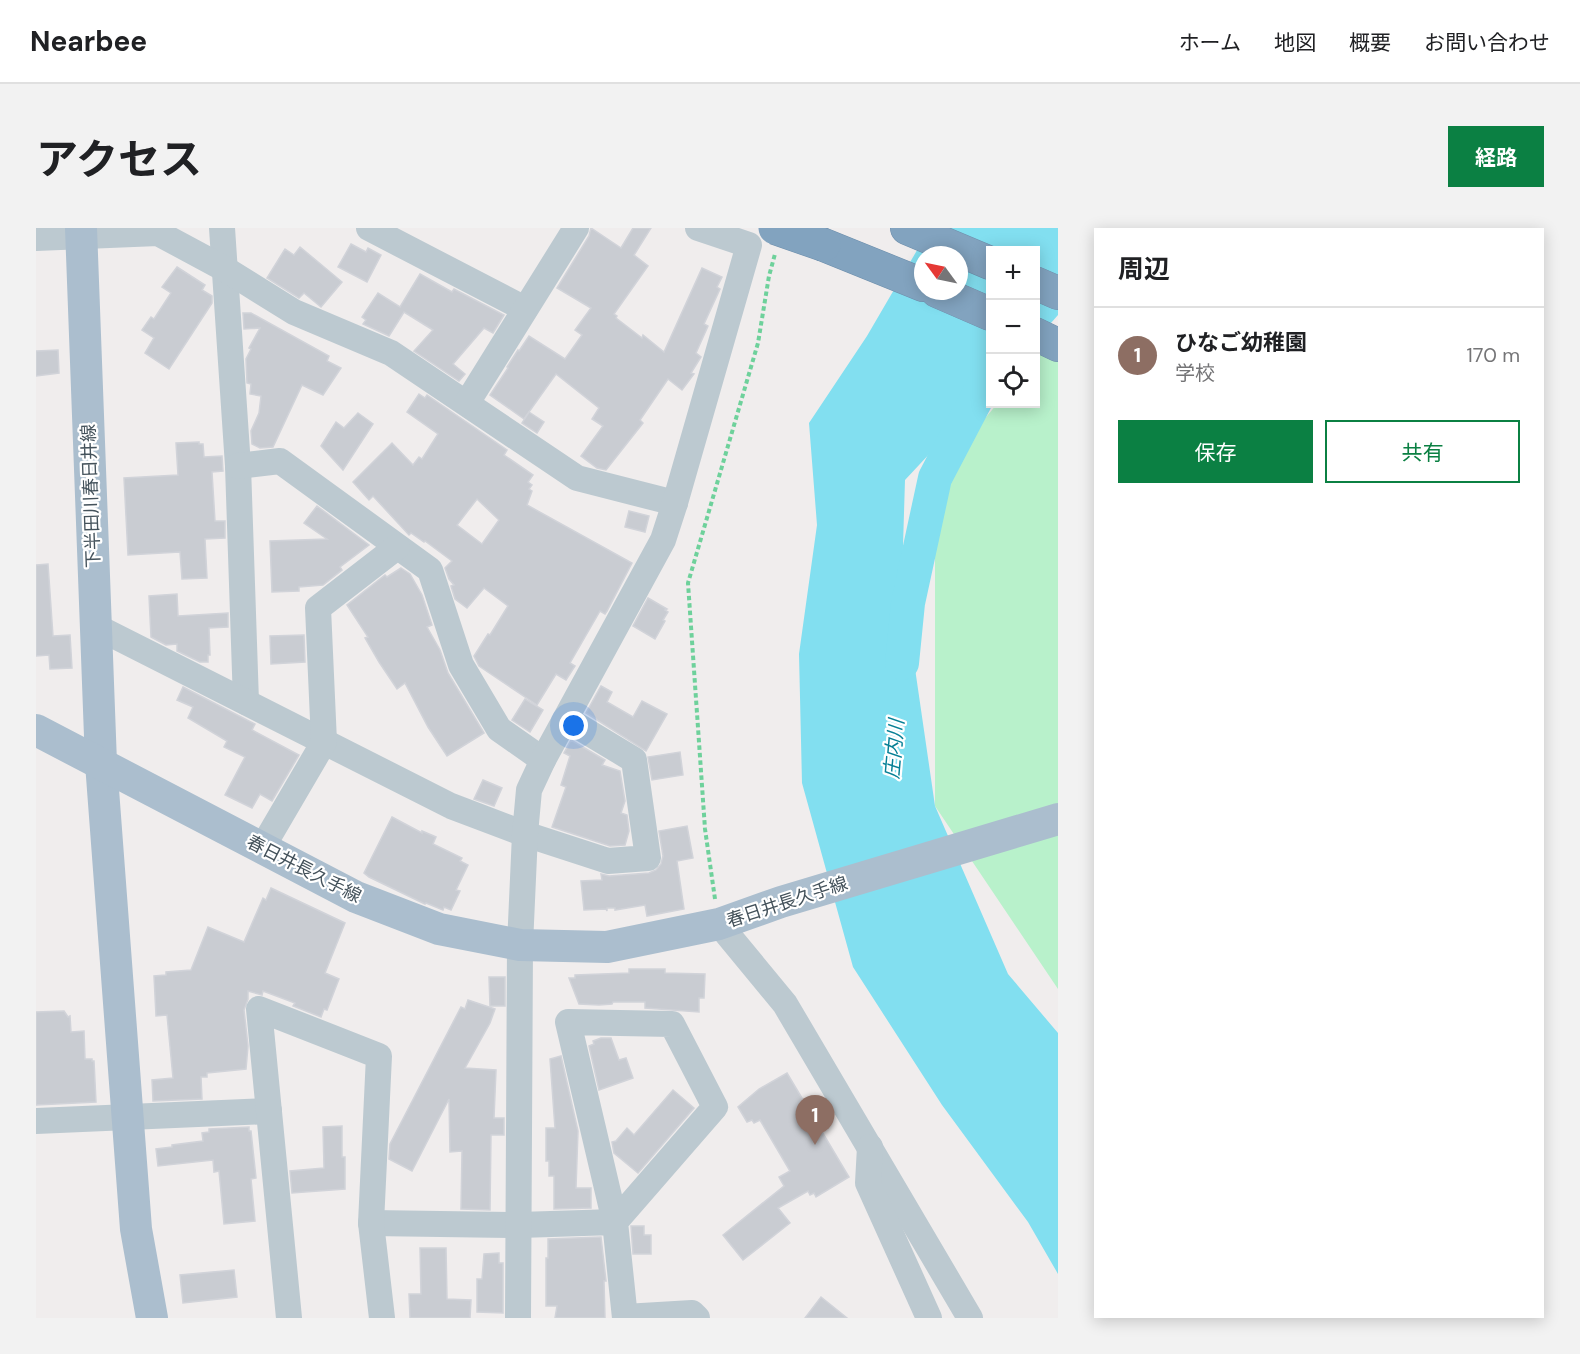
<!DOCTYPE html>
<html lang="ja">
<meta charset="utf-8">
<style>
:root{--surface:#fff;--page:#f2f2f2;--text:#202124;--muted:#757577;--line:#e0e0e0;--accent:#0b8043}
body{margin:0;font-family:"DM Sans","Noto Sans JP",sans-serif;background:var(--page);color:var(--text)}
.controls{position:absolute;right:18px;top:18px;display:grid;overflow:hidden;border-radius:0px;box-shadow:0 3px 15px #0003}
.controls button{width:54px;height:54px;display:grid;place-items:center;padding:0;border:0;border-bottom:2px solid var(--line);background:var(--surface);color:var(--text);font:30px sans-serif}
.compass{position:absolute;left:878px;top:18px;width:54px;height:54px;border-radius:50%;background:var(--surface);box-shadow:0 3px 15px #0003;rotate:303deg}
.you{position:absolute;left:538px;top:498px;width:21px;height:21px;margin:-15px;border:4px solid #fff;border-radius:50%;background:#1a73e8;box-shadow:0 0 0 9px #1a73e833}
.badge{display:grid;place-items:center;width:39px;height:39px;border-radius:50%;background:var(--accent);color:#fff;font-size:20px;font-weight:700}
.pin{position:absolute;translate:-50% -50px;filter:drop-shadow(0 2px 3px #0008)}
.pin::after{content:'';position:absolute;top:32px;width:21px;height:18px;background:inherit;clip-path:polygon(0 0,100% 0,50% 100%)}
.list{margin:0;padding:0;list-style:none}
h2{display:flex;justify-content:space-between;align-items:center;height:78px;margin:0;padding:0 24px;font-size:26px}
h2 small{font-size:20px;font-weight:400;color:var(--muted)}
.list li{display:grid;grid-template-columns:39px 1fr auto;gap:18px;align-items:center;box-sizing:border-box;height:96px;padding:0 24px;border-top:2px solid var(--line)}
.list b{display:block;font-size:22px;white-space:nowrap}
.list p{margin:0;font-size:20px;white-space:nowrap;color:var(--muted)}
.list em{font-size:20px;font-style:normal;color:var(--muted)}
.actions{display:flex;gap:12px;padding:18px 24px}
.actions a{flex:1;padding:14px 0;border:2px solid var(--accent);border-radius:0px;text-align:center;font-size:21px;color:var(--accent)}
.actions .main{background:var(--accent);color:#fff}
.icon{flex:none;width:33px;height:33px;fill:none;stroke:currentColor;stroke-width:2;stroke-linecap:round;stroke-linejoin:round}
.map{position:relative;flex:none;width:1022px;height:1090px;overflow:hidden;border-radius:0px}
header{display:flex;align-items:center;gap:36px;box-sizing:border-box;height:84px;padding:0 30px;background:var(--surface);border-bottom:2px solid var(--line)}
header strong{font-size:28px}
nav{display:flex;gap:33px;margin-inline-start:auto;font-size:21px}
.intro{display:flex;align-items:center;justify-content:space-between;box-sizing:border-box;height:144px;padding:0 36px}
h1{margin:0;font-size:42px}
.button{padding:15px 27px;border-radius:0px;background:var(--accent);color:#fff;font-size:21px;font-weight:700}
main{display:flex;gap:36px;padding:0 36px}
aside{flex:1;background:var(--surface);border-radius:0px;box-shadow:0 3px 15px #0003}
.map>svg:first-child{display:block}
</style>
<header>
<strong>Nearbee</strong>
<nav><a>ホーム</a><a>地図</a><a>概要</a><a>お問い合わせ</a></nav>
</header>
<div class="intro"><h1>アクセス</h1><a class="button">経路</a></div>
<main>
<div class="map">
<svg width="1022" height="1090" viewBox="0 0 1022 1090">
<rect width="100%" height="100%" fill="#f0eded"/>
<!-- green -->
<path fill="#b8f1cb" d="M 1022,101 L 1022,761 L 899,578 L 899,250 L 961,176 L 999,176 L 1000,128 Z"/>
<!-- water -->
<path fill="#82dff0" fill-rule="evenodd" d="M 894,0 L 1022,0 L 1022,87 L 1000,112 L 999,22 L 954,22 L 954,161 L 869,252 L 866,351 L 899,578 L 972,746 L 1022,805 L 1022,1046 L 992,994 L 906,877 L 817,739 L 766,555 L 763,426 L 781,297 L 773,195 L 831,108 ZM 887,27 L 923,27 L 923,63 L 887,63 Z"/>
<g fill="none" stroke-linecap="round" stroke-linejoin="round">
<!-- river -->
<path stroke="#82dff0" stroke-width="34" d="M 866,435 L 872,375 L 899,250 L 954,145"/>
</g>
<!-- building -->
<g fill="#c9ccd2" stroke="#d1d3d9" stroke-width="1.5" fill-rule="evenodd">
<path d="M 555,0 L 585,20 L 597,0 L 615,0 L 598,27 L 612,38 L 578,86 L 581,88 L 580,90 L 606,110 L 607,107 L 628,124 L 666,40 L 686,49 L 681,59 L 684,61 L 668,96 L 672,98 L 660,125 L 665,129 L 655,145 L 658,146 L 646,162 L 632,151 L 604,192 L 607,195 L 570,242 L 561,240 L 545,228 L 567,198 L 556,191 L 563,180 L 520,146 L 488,191 L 454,167 L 472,140 L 471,139 L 482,122 L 483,123 L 493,108 L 529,131 L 546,107 L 539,102 L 555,80 L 521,60 L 553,8 Z"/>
<path d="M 315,16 L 330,24 L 332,20 L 345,27 L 331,54 L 302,39 Z"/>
<path d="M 264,19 L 306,54 L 285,79 L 268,65 L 263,70 L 231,50 L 249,21 L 258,27 Z"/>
<path d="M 141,39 L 169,57 L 166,62 L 176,68 L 176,75 L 133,141 L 109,125 L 118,110 L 106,102 L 115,89 L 118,91 L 135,65 L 126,59 Z"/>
<path d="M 384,46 L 416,64 L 418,61 L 468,87 L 457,105 L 448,100 L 417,136 L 429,146 L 423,153 L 378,123 L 397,102 L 368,84 L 353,108 L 327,96 L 330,92 L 326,89 L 342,65 L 364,79 Z"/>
<path d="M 207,85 L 215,85 L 293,128 L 291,133 L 305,140 L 287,167 L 266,157 L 237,219 L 224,220 L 216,216 L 215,203 L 223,185 L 225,168 L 214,166 L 215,156 L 211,155 L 210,131 L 215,121 L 213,120 L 224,100 L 208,101 Z"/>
<path d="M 22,122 L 23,145 L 0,148 L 0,123 Z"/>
<path d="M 383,166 L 389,170 L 391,167 L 471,222 L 468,227 L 497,247 L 492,254 L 496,257 L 493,261 L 496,263 L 491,277 L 596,335 L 571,383 L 569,386 L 564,383 L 534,435 L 539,438 L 530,452 L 520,446 L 501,477 L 443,438 L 438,428 L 452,406 L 454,407 L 472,378 L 448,360 L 431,380 L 419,371 L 415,358 L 418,357 L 413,351 L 409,340 L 416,333 L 389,313 L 388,314 L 375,305 L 373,307 L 337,268 L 333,272 L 317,254 L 356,215 L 377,237 L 383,229 L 386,231 L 402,206 L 371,184 ZM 441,271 L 463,292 L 446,316 L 421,297 Z"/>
<path d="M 493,184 L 508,194 L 501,205 L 486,195 Z"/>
<path d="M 322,185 L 337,196 L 307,242 L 285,218 L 300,194 L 308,200 Z"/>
<path d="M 163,214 L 163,216 L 167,216 L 168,229 L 186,228 L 187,243 L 176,244 L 179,293 L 189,293 L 189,310 L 169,311 L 171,350 L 146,351 L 144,324 L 92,327 L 88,250 L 142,247 L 140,215 Z"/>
<path d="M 281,278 L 333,317 L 304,339 L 306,342 L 287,357 L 263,359 L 263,363 L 236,364 L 234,313 L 291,311 L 268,295 Z"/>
<path d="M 593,283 L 613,288 L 609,304 L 589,299 Z"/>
<path d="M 12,336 L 17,408 L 34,407 L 36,440 L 14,441 L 13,427 L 0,428 L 0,337 Z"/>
<path d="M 365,340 L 374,346 L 386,367 L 396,397 L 391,399 L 404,422 L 412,445 L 448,505 L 411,528 L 392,499 L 369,455 L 361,461 L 343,434 L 329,410 L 332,409 L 311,377 L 349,347 L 351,349 Z"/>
<path d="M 141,366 L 142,388 L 192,385 L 192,399 L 173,400 L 174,427 L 172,427 L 172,434 L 164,434 L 141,423 L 141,416 L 130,417 L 115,409 L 113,368 Z"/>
<path d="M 612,370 L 631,381 L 629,382 L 632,384 L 627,392 L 629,393 L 619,411 L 597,398 Z"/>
<path d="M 268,407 L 269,434 L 235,436 L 234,408 Z"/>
<path d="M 565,458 L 576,464 L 571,474 L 597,489 L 606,473 L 631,486 L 610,523 L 550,485 Z"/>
<path d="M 147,459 L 219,496 L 216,502 L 263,527 L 236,573 L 224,566 L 216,580 L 189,567 L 209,529 L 188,519 L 191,513 L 152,490 L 157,479 L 141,472 Z"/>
<path d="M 489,471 L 507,482 L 494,504 L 476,492 Z"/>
<path d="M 535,512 L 569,532 L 566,537 L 584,543 L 589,573 L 585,585 L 591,587 L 593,603 L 589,617 L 574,618 L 516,599 L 530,559 L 525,557 L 534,528 L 528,525 Z"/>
<path d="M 644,524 L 647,547 L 616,552 L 612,529 Z"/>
<path d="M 447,552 L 466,560 L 458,578 L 438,571 Z"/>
<path d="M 356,589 L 386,605 L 386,603 L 400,609 L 397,616 L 426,630 L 424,633 L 432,637 L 420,662 L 424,663 L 415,682 L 408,679 L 407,682 L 390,675 L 389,676 L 333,649 L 328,645 Z"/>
<path d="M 651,598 L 657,630 L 641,633 L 648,681 L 611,688 L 609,677 L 579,682 L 579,680 L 571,680 L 571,683 L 570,681 L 548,682 L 545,653 L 566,652 L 565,646 L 573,648 L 613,645 L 620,642 L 625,636 L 627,628 L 623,603 Z"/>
<path d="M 235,660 L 309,695 L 289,745 L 303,751 L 291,782 L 288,781 L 285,789 L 257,778 L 259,775 L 227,763 L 226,767 L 212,763 L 212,771 L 208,782 L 212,818 L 210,841 L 171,845 L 171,849 L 165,849 L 166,871 L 117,873 L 116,852 L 137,850 L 131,787 L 120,788 L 118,748 L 130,747 L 130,744 L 155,742 L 172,699 L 208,714 L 227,670 L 230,672 Z"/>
<path d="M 593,741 L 629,741 L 629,745 L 669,746 L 668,770 L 663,770 L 663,784 L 609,780 L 609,774 L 577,774 L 576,776 L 563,777 L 543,776 L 533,750 L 539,750 L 539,747 L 593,745 Z"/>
<path d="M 453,749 L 469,749 L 469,778 L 454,778 Z"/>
<path d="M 432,772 L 459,781 L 454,795 L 429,840 L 460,842 L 458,890 L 468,890 L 468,907 L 455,907 L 454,982 L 425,981 L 426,923 L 414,924 L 413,871 L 376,943 L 353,931 L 354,916 L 425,779 L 429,781 Z"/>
<path d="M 28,783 L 32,789 L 34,788 L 35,804 L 48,803 L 49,831 L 56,831 L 56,833 L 58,833 L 60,874 L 0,877 L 0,784 Z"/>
<path d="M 565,810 L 575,810 L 583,832 L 590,830 L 597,850 L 563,862 L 553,818 L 558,816 L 557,813 Z"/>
<path d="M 525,828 L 542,903 L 540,960 L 555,960 L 555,980 L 518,981 L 518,948 L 513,948 L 513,933 L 510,933 L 510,900 L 519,900 L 514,831 Z"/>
<path d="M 751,845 L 813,949 L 780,969 L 778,965 L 774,967 L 772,963 L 742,980 L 754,995 L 707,1032 L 687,1007 L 748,958 L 743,949 L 754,943 L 724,892 L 718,895 L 716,892 L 711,894 L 702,879 L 723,861 Z"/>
<path d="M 637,862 L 658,880 L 602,945 L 578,925 L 576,914 L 580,913 L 591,900 L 598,907 Z"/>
<path d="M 306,898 L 306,929 L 309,929 L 309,961 L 256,965 L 254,943 L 288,940 L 287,899 Z"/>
<path d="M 213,899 L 213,903 L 215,903 L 220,950 L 215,951 L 219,993 L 188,996 L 183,943 L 178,944 L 177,932 L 122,938 L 120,921 L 136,919 L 136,917 L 167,913 L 166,905 L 173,904 L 173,901 Z"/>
<path d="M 595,998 L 608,998 L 608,1007 L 615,1007 L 615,1026 L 597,1026 Z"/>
<path d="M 565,1009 L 570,1053 L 568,1053 L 569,1090 L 519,1090 L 521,1078 L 510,1078 L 510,1030 L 512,1030 L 512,1011 Z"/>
<path d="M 384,1020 L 410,1020 L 411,1071 L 435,1072 L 434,1090 L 374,1090 L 373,1066 L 385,1066 Z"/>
<path d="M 463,1025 L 463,1035 L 467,1035 L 467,1085 L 441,1084 L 441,1051 L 446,1051 L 448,1026 Z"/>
<path d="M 198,1042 L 201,1069 L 147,1075 L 144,1047 Z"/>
<path d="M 785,1069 L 811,1090 L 769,1090 Z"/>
</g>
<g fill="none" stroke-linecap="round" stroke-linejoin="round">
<defs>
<g id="highway">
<path d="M 871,0 L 954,35"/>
<path d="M 788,17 L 887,57"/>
<path d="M 999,55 L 1022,65"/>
<path d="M 901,63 L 954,86"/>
<path d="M 999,106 L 1022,117"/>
</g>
</defs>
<!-- highway casing -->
<use href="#highway" stroke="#6d8eab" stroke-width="34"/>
<!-- path -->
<path stroke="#6ed19b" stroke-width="4" stroke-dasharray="4.5 3" stroke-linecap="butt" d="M 679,671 L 669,601 L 652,355 L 722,115 L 733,48 L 739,26"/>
<!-- minor -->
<g stroke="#bcc9d0" stroke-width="26">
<path d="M 186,0 L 202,238 L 210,474"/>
<path d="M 333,0 L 489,81"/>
<path d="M 0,10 L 122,5 L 189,41 L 258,84 L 355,125 L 541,250 L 639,275"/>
<path d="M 431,175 L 540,0"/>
<path d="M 202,238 L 244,233 L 394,342 L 425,437 L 463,501 L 507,532"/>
<path d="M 59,398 L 415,578 L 489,606 L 572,633 L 612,630 L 598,532 L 530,491"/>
<path d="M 226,620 L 288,514 L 282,380 L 361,319"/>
<path d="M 683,696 L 749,776 L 934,1090"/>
<path d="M 0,893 L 233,883"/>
<path d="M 834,919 L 832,955 L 893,1090"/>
<path d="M 335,995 L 483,997 L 579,994 L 679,879 L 636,796 L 532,794 L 579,994 L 589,1090"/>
<path d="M 589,1089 L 656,1085 L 661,1090"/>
<path d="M 253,1090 L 223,781 L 343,828 L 335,995 L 346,1090"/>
<path d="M 482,1090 L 484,717 L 489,606 L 493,562 L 507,532 L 627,312 L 639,275 L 713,17 L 662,0"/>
</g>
<!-- major -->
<g stroke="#abbece" stroke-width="32">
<path d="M 45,0 L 65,535 L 100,1001 L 116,1090"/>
<path d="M 0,502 L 320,669 L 403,701 L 484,717 L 571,719 L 683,696 L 745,674 L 1022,591"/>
</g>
<!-- highway -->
<use href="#highway" stroke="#82a3bf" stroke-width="33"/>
<defs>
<path id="highway-bridge" d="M 739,0 L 788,17"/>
</defs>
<!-- highway-bridge casing -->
<use href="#highway-bridge" stroke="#6d8eab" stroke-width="34" stroke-linecap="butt"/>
<!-- highway-bridge -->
<use href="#highway-bridge" stroke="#82a3bf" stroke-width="33"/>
</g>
<g text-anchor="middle" stroke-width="4.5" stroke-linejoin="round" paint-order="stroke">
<!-- street labels -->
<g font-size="18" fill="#44525b" stroke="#fff">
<text transform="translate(55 268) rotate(-92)" y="6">下半田川春日井線</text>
<text transform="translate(268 641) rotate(27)" y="6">春日井長久手線</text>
<text transform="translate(751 674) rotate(-18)" y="6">春日井長久手線</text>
</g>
<!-- water labels -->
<g font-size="20" font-style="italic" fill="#068096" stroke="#fff">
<text transform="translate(858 521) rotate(-85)" y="7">庄内川</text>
</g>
</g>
</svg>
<div class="controls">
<button>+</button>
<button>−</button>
<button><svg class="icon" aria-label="locate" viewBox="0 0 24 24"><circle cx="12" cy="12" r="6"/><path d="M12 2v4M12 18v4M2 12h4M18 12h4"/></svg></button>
</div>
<svg class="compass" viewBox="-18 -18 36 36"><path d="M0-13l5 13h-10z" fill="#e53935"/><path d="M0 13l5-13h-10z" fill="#757577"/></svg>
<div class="you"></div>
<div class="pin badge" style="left:779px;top:917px;background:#8d6e63">1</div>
</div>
<aside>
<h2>周辺<small></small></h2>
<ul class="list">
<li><span class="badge" style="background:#8d6e63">1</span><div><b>ひなご幼稚園</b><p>学校</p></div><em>170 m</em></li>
</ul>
<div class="actions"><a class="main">保存</a><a>共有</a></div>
</aside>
</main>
